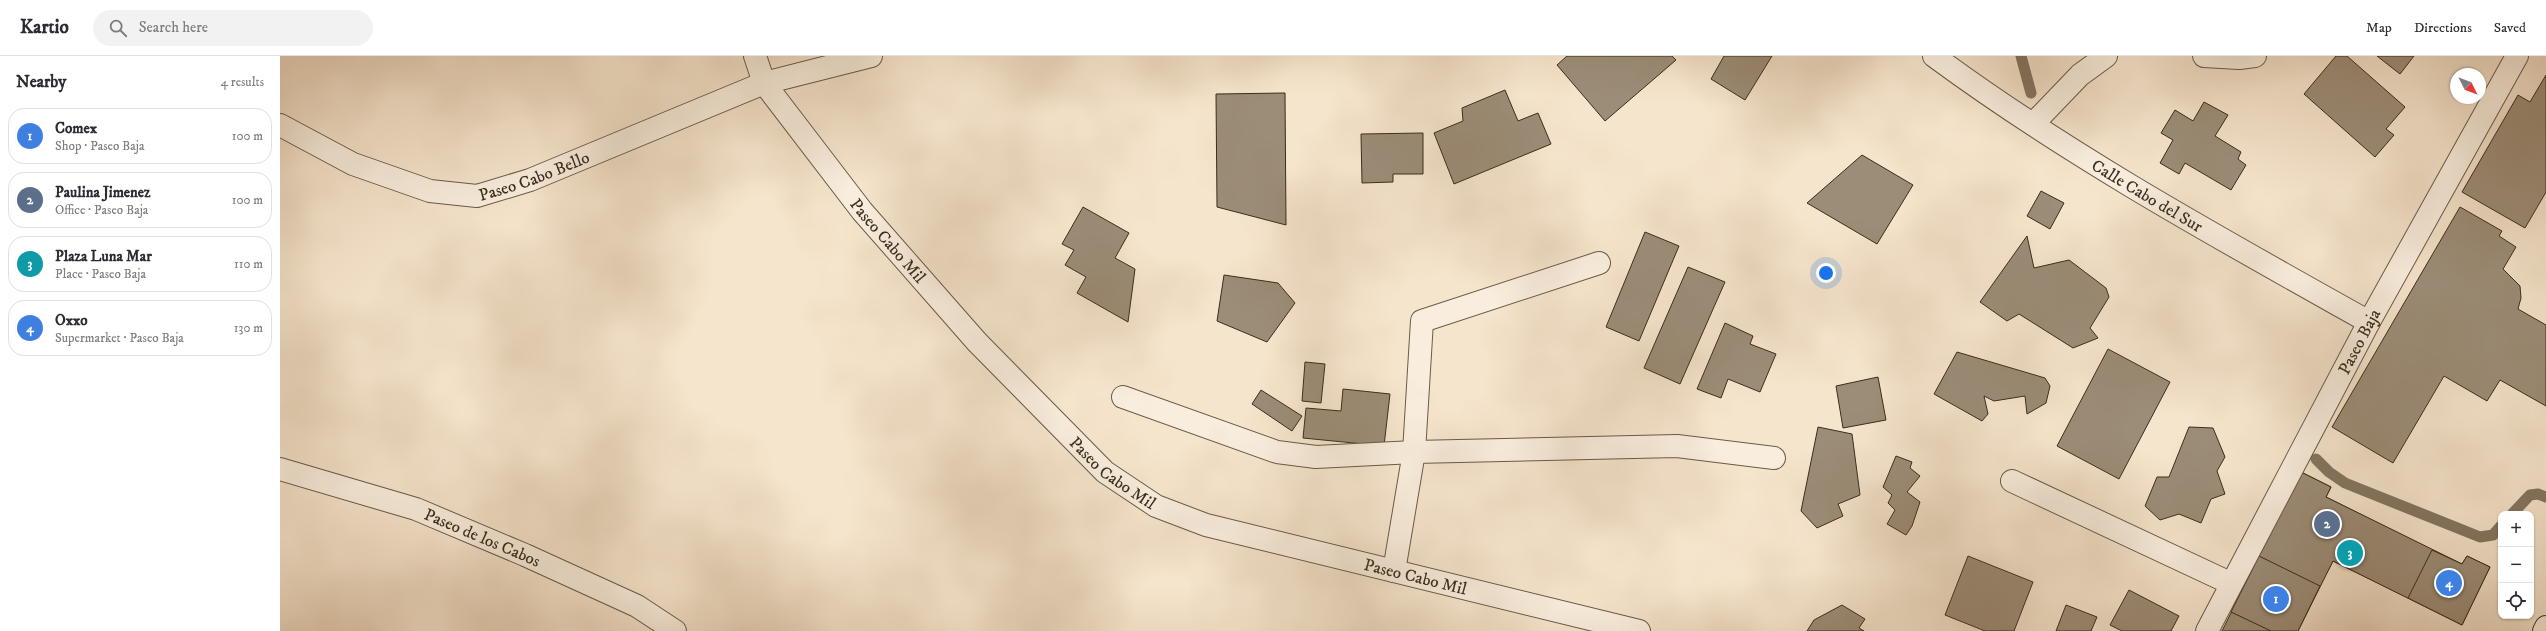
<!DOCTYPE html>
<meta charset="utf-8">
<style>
:root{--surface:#fff;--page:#f2f2f3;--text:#2b2b33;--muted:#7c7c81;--line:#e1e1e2;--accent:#0f766e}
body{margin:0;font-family:"IM FELL DW Pica",serif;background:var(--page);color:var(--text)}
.controls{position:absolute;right:12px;bottom:12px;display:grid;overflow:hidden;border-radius:8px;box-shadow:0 1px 3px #0004}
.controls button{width:36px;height:36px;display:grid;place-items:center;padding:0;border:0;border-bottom:1px solid var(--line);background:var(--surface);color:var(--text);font:20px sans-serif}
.compass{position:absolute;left:2170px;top:12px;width:36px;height:36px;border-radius:50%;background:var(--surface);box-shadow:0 1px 3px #0004;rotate:132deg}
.you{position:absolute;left:1546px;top:217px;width:14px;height:14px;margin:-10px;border:3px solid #fff;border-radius:50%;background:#1a73e8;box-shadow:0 0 0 6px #1a73e833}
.badge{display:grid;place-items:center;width:26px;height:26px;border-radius:50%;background:var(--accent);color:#fff;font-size:13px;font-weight:700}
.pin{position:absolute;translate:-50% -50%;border:2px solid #fff;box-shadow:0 1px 4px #0006}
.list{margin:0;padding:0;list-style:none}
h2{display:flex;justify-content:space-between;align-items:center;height:52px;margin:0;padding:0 16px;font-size:17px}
h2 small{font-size:13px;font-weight:400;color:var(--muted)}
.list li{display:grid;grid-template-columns:26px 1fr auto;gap:12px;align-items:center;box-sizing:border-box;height:56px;margin:0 8px 8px;padding:0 8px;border:1px solid var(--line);border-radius:16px}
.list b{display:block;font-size:15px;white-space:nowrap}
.list p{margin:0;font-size:13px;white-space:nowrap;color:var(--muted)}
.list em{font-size:13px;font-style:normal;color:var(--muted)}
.icon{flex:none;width:22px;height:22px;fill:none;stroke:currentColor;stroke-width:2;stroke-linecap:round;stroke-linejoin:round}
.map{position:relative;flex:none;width:2266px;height:575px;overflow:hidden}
header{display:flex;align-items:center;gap:24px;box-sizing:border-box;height:56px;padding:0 20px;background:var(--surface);border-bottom:1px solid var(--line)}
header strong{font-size:19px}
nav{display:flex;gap:22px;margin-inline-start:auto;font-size:14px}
.search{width:280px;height:36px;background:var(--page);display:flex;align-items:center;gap:10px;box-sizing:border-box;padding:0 14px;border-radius:22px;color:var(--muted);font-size:15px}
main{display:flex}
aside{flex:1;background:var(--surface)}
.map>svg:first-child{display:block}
</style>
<header>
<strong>Kartio</strong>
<div class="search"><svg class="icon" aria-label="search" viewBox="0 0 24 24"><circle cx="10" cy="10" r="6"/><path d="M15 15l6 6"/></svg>Search here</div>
<nav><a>Map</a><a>Directions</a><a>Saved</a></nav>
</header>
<main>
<aside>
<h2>Nearby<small>4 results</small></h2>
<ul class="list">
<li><span class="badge" style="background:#3f7fe0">1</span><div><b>Comex</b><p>Shop · Paseo Baja</p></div><em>100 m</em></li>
<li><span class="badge" style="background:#5c6f8a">2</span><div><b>Paulina Jimenez</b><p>Office · Paseo Baja</p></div><em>100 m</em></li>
<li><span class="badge" style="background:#0f9aa8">3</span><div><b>Plaza Luna Mar</b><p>Place · Paseo Baja</p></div><em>110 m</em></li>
<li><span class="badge" style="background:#3f7fe0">4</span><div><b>Oxxo</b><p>Supermarket · Paseo Baja</p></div><em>130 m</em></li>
</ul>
</aside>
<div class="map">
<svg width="2266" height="575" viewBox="0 0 2266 575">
<rect width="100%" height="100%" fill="#f6e5cd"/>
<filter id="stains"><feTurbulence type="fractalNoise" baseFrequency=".005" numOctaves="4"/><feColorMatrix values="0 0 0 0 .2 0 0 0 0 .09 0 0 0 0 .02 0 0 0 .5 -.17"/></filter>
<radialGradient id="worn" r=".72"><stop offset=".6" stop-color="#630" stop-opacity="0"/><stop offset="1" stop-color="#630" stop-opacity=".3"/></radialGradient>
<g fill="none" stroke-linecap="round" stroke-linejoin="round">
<!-- stream -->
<g stroke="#847662" stroke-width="11">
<path d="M 1741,0 L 1751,37"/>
<path d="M 2036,403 L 2049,416 L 2065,427 L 2200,481 L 2213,479 L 2221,470"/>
<path d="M 2232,458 L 2250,439 L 2258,438 L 2266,441"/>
</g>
</g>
<!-- building -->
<g fill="#9c8d78" stroke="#3a2d1c">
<path d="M 1287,0 L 1392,0 L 1396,4 L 1325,65 L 1277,9 Z"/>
<path d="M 1444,0 L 1492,0 L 1465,44 L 1431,23 Z"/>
<path d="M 2056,0 L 2067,0 L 2125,51 L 2106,73 L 2114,79 L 2095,101 L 2024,38 Z"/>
<path d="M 2097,0 L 2134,0 L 2120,18 Z"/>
<path d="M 2266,19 L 2266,136 L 2245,172 L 2182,136 L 2238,39 L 2250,46 Z"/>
<path d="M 1225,34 L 1238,65 L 1258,57 L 1271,88 L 1174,128 L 1154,77 L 1183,65 L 1182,52 Z"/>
<path d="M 1005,37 L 1006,169 L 937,151 L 936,38 Z"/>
<path d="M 1924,46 L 1948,59 L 1935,80 L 1961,96 L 1958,103 L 1966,109 L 1951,134 L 1905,107 L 1899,118 L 1880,107 L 1893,84 L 1881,77 L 1895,54 L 1913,65 Z"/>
<path d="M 1143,77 L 1143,118 L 1113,118 L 1113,126 L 1082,127 L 1081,78 Z"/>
<path d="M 1582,99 L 1633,129 L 1597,188 L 1527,147 Z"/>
<path d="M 1761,135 L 1784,147 L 1770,173 L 1747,160 Z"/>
<path d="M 803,151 L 849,177 L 835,202 L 855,213 L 848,266 L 797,237 L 806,221 L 785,209 L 794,194 L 782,188 Z"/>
<path d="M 2180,151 L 2222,175 L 2219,180 L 2236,191 L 2223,213 L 2240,230 L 2241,242 L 2238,253 L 2266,269 L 2266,350 L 2220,324 L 2207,345 L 2164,320 L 2113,407 L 2052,371 Z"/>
<path d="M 1365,176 L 1399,190 L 1359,285 L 1326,271 Z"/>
<path d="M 1747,180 L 1754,212 L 1789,204 L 1826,232 L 1829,241 L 1810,272 L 1818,282 L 1793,292 L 1739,258 L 1727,265 L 1700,246 Z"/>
<path d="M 1408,211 L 1445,226 L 1400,328 L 1364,312 Z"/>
<path d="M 944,219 L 998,227 L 1015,247 L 987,286 L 937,265 Z"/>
<path d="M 1445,267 L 1473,280 L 1470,288 L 1496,298 L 1480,336 L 1448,323 L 1441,342 L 1417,333 Z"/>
<path d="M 1828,293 L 1890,326 L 1839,423 L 1777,390 Z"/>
<path d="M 1677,296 L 1765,322 L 1770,330 L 1766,347 L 1747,358 L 1745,340 L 1714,345 L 1704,340 L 1708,358 L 1702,365 L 1654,338 Z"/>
<path d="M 1025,306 L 1045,308 L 1041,347 L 1022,345 Z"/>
<path d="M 1598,321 L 1606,364 L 1563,372 L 1556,330 Z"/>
<path d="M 1063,333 L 1110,338 L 1104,390 L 1023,382 L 1026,352 L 1061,355 Z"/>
<path d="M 981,334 L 1022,360 L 1012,375 L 972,348 Z"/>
<path d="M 1538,371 L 1572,378 L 1580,439 L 1558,448 L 1563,460 L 1537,472 L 1521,455 Z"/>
<path d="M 1909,371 L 1933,372 L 1945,401 L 1937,415 L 1945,438 L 1931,443 L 1921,467 L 1899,458 L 1880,464 L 1865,450 L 1877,421 L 1889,421 Z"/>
<path d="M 1616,400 L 1632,406 L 1630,412 L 1640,420 L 1627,436 L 1640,446 L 1632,470 L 1626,479 L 1607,468 L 1615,454 L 1608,447 L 1612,439 L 1603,431 Z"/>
<path d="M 2021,416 L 2051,431 L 2046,441 L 2152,494 L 2128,542 L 2053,505 L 2040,530 L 1979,500 Z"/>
<path d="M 2021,416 L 2051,431 L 2046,441 L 2182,508 L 2187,500 L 2210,511 L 2182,569 L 2053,505 L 2018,575 L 1942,575 Z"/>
<path d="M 2152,494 L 2182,508 L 2187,500 L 2210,511 L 2182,569 L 2128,542 Z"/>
<path d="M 1688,500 L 1753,526 L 1734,575 L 1705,575 L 1665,559 Z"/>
<path d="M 1979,500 L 2040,530 L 2018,575 L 1991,575 L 1951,556 Z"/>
<path d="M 1849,534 L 1899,560 L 1891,575 L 1842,575 L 1830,569 Z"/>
<path d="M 1562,549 L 1585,563 L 1579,572 L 1584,575 L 1527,575 L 1534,564 Z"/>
<path d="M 1786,549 L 1817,561 L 1811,575 L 1776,575 Z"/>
</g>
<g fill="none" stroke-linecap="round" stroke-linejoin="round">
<defs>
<g id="minor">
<path id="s1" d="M 475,0 L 484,27 L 582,155 L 697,286 L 825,416 L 876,450 L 926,469 L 1359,575"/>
<path id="s2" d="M 1654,0 C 1791,101 1941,183 2089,266"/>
<path d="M 1924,0 L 1959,2 L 1975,0"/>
<path d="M 1753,68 L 1800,19 L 1826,0"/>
<path id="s3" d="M 0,69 L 73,108 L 150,135 L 197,140 L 250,124 L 484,27 L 591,0"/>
<path d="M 843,341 L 997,396 L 1036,401 L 1134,396 L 1397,390 L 1494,402"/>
<path id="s4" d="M 0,413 L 136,453 L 245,499 L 357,550 L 395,575"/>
<path d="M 1732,425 L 1950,527"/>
<path d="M 1114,515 L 1134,396 L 1142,265 L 1319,207"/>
<path id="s5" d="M 1927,575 L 2089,266 L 2237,0"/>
</g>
<path id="secondary" d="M 2264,575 L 2266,571"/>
</defs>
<!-- minor casing -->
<use href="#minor" stroke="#695b48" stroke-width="24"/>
<!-- secondary casing -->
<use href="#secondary" stroke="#3a2d1c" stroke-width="24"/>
<!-- minor -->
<use href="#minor" stroke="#f9eede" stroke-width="22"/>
<!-- secondary -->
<use href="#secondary" stroke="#f9eede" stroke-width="22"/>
</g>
<g text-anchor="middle" stroke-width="3.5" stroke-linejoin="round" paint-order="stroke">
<!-- street labels -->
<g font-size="17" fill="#3a2d1c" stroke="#f9eede">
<text dy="6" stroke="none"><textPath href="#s3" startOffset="272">Paseo Cabo Bello</textPath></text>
<text dy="6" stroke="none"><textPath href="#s2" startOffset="255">Calle Cabo del Sur</textPath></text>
<text dy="6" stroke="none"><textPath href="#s1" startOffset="229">Paseo Cabo Mil</textPath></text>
<text dy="6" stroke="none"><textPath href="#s5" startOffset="327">Paseo Baja</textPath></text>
<text dy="6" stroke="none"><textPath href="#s1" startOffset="553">Paseo Cabo Mil</textPath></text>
<text dy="6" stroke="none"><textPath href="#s4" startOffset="214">Paseo de los Cabos</textPath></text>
<text dy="6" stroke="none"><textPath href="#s1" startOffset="877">Paseo Cabo Mil</textPath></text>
</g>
</g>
<rect width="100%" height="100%" filter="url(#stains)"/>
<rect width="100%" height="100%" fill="url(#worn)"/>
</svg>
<div class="controls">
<button>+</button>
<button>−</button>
<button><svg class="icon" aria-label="locate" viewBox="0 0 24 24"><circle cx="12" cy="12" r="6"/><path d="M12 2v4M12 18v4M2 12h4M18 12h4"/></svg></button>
</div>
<svg class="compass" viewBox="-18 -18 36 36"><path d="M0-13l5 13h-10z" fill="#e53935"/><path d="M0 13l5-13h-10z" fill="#7c7c81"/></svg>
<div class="you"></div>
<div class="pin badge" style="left:1996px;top:543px;background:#3f7fe0">1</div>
<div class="pin badge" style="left:2047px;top:468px;background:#5c6f8a">2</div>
<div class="pin badge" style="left:2070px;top:497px;background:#0f9aa8">3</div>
<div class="pin badge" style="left:2169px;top:527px;background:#3f7fe0">4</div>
</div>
</main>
